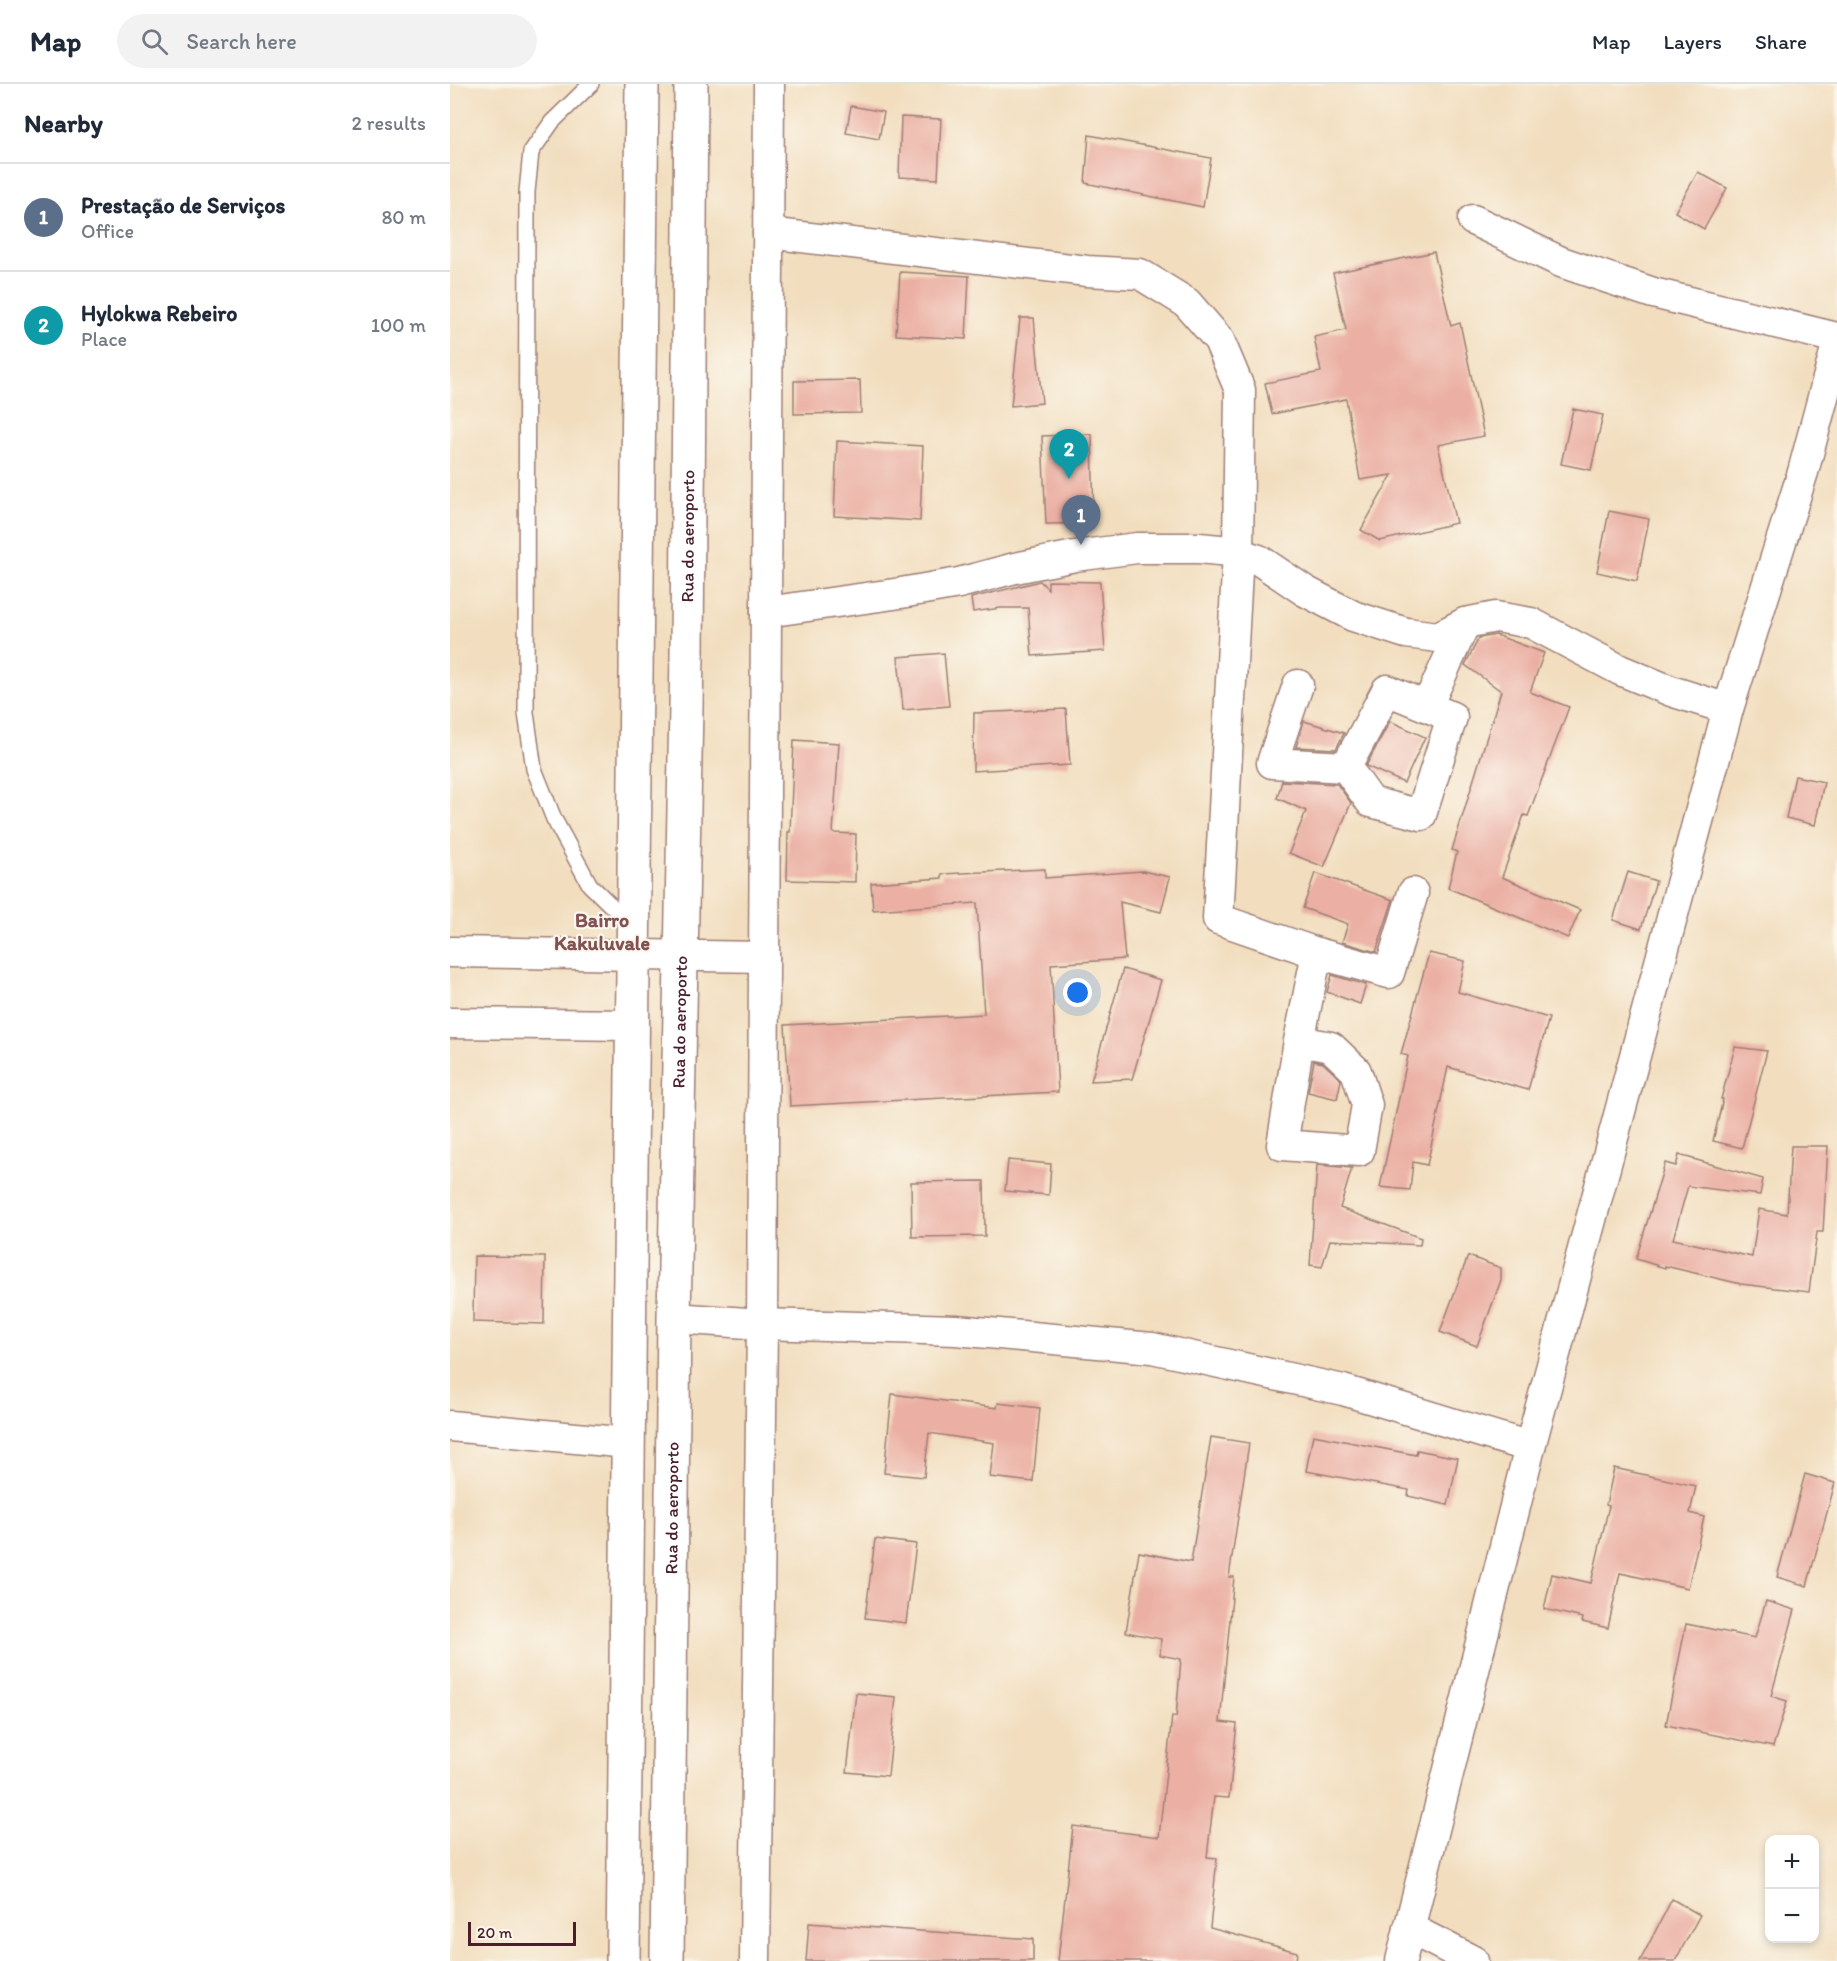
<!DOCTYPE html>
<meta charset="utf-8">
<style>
:root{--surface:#fff;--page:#f2f2f3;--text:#1f2937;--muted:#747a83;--line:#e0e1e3;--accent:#d1495b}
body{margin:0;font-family:Itim,sans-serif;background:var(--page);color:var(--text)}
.controls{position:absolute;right:18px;bottom:18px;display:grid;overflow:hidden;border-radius:12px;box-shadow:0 3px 9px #0003}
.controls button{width:54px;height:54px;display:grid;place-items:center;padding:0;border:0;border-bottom:2px solid var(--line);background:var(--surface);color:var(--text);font:30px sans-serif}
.scale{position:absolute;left:18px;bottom:15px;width:108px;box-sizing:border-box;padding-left:6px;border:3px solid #4a1f2b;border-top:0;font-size:16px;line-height:21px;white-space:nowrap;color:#4a1f2b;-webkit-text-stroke:4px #fbf7ec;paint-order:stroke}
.you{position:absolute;left:628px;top:909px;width:21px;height:21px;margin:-15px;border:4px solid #fff;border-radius:50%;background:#1a73e8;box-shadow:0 0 0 9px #1a73e833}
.badge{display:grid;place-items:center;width:39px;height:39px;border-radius:50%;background:var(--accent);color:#fff;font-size:20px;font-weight:700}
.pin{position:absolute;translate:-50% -50px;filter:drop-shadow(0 2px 3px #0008)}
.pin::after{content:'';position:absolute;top:32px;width:21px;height:18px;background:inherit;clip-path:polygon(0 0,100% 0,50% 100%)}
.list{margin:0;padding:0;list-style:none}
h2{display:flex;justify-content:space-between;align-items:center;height:78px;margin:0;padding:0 24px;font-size:26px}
h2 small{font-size:20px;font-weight:400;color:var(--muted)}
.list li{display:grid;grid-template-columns:39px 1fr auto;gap:18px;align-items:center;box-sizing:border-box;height:108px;padding:0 24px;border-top:2px solid var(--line)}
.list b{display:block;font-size:22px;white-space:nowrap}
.list p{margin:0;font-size:20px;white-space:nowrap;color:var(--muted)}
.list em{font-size:20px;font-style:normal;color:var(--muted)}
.icon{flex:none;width:33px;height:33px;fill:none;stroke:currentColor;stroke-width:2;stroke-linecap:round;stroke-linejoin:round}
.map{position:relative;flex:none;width:1387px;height:1877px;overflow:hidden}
header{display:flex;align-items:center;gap:36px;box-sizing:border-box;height:84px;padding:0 30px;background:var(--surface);border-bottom:2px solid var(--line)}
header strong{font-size:28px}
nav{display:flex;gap:33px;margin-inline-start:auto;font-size:21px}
.search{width:420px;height:54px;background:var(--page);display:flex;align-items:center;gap:15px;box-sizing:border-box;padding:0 21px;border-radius:33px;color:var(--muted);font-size:22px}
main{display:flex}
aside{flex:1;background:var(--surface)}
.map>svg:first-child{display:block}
</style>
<header>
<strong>Map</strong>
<div class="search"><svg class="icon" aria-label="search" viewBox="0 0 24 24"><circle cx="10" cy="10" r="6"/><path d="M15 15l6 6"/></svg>Search here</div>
<nav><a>Map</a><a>Layers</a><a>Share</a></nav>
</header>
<main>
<aside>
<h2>Nearby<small>2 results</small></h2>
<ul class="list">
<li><span class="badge" style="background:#5c6f8a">1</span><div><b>Prestação de Serviços</b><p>Office</p></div><em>80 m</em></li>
<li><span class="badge" style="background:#0f9aa8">2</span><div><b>Hylokwa Rebeiro</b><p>Place</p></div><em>100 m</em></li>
</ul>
</aside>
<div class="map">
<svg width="1387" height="1877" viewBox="0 0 1387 1877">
<rect width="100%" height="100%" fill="#fbf7ec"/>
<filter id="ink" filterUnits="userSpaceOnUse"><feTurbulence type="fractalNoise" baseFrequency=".0167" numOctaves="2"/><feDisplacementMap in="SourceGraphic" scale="12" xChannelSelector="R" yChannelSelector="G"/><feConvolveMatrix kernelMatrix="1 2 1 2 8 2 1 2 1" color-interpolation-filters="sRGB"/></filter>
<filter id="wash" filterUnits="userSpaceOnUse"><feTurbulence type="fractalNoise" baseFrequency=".008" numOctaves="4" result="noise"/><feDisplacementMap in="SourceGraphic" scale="24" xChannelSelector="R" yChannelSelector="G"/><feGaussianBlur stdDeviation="1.35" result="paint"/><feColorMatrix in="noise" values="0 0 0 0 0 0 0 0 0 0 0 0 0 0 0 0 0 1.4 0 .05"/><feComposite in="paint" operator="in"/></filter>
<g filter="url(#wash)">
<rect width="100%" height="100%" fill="#f2debf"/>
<g id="blocks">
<!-- building -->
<g fill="#ebafa3">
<path d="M 401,22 L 434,28 L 429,55 L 396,49 Z"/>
<path d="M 451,33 L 491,35 L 488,95 L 449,93 Z"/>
<path d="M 639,51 L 761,74 L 753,123 L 635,99 Z"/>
<path d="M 1248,88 L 1277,104 L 1254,145 L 1225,128 Z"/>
<path d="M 984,168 L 1001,242 L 1010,239 L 1034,352 L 988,361 L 1006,439 L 930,457 L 911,446 L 942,391 L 910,396 L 896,315 L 822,330 L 815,299 L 871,288 L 864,253 L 896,246 L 883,189 Z"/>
<path d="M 450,188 L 519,192 L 516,255 L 446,251 Z"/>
<path d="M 570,234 L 584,234 L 592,319 L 561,322 Z"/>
<path d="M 410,296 L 411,329 L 344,330 L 344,297 Z"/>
<path d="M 1123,325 L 1153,331 L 1141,386 L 1111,380 Z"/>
<path d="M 642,350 L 644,439 L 596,440 L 592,352 Z"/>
<path d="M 387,357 L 473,362 L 470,437 L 384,432 Z"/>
<path d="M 1159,427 L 1199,435 L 1187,497 L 1147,488 Z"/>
<path d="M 590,497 L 598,505 L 598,497 L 650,498 L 655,567 L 582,572 L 578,524 L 551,524 L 523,528 L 521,514 Z"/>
<path d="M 1046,551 L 1094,569 L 1080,608 L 1119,623 L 1078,732 L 1074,731 L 1052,793 L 1130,826 L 1118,854 L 998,804 L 1007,768 L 1002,766 L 1051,607 L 1015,581 L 1029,554 Z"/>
<path d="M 494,569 L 499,622 L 453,626 L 448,573 Z"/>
<path d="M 616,625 L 620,681 L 523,687 L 524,629 Z"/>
<path d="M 854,637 L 894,649 L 886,665 L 846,663 Z"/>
<path d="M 940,637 L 975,653 L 954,699 L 916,682 Z"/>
<path d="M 344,656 L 389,659 L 383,749 L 406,750 L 405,798 L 337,796 L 338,748 L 340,748 Z"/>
<path d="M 1345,692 L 1374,698 L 1365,741 L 1336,734 Z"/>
<path d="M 832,697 L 887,700 L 901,719 L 874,783 L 839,769 L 856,727 L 827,714 Z"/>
<path d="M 595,785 L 595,794 L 693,787 L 720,793 L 711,828 L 670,818 L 675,875 L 601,880 L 608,1008 L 340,1022 L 335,941 L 534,930 L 527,819 L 423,826 L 421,799 L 492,794 L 492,790 Z"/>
<path d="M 1178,788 L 1206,797 L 1191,845 L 1163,836 Z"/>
<path d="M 865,789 L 943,816 L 926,868 L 892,858 L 898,840 L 853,824 Z"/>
<path d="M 979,869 L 1015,877 L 1008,908 L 1099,934 L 1078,1006 L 998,983 L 977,1081 L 963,1078 L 960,1106 L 930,1103 L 958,972 L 951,970 Z"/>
<path d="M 673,885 L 711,896 L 682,995 L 641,997 Z"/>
<path d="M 882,891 L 916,901 L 910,920 L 877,908 Z"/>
<path d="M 1285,963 L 1317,967 L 1292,1064 L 1263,1057 L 1273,1015 L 1271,1015 Z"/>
<path d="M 864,977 L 873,979 L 891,996 L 887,1015 L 858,1008 Z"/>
<path d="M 1341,1062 L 1378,1062 L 1373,1148 L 1367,1148 L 1359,1208 L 1291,1200 L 1215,1182 L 1215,1184 L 1186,1175 L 1215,1079 L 1226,1082 L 1229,1071 L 1313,1095 L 1310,1111 L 1238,1102 L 1223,1155 L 1302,1173 L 1309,1125 L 1337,1130 Z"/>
<path d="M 558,1076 L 601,1080 L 599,1111 L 555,1107 Z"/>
<path d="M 867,1081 L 902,1084 L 890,1124 L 971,1154 L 970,1161 L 880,1156 L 872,1183 L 860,1181 Z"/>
<path d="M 534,1097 L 535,1152 L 462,1153 L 461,1098 Z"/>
<path d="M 24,1172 L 95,1173 L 94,1240 L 23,1238 Z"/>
<path d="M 1018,1172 L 1051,1184 L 1051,1196 L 1027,1262 L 990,1248 Z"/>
<path d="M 442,1310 L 547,1324 L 548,1319 L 590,1324 L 583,1398 L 540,1393 L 544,1359 L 479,1349 L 474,1393 L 434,1389 Z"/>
<path d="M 863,1351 L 966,1371 L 967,1366 L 1008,1374 L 998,1421 L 958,1412 L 959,1406 L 856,1387 Z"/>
<path d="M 761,1353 L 799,1359 L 779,1493 L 784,1493 L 770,1638 L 787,1640 L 779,1714 L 764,1713 L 757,1773 L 767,1774 L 760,1844 L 847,1868 L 846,1877 L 608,1877 L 623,1742 L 709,1753 L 722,1632 L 726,1633 L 731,1575 L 710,1571 L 711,1555 L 676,1548 L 689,1468 L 741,1478 Z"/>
<path d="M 1164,1384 L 1246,1402 L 1240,1429 L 1254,1433 L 1238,1504 L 1170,1489 L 1158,1544 L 1132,1538 L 1133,1534 L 1094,1525 L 1102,1490 L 1141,1499 L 1159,1422 L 1156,1421 Z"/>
<path d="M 1355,1390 L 1385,1399 L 1357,1502 L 1327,1493 Z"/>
<path d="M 425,1455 L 466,1460 L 456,1539 L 415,1534 Z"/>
<path d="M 1316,1517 L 1345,1526 L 1321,1612 L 1337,1617 L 1323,1663 L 1216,1641 L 1236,1540 L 1305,1554 Z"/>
<path d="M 406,1609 L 446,1613 L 438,1692 L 397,1688 Z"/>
<path d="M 1222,1815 L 1250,1831 L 1225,1877 L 1190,1877 Z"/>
<path d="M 359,1839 L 583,1855 L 583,1877 L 356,1877 Z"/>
</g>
</g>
</g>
<g filter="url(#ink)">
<use href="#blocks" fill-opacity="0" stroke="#9e7e75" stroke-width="1.5"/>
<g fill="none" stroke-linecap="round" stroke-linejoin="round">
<defs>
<path id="service" d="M 141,0 L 102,38 L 81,68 L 77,108 L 76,629 L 84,685 L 104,735 L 140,801 L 180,840"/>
<g id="minor">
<path d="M 1023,136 L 1111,178 L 1203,209 L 1387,254"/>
<path d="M 318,149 L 637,187 L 690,190 L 737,219 L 769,256 L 790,306 L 788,469 L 768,835 L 867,869 L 939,889 L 963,809"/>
<path d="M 316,528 L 451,509 L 509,499 L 565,484 L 625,472 L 687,464 L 749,464 L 780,467 L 809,476 L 855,507 L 903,532 L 956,549 L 988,553 L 1015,539 L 1046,533 L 1081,539 L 1170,586 L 1221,607 L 1278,625"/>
<path d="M 848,601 L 822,679 L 896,683"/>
<path d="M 937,606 L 1002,633 L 971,731 L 921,718 L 896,683 Z"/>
<path d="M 977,622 L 1015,539"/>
<path d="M 0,868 L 314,873"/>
<path d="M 0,939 L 182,941"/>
<path d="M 849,957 L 881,963 L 906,987 L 917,1021 L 909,1067 L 832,1061 L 849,957 L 867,869"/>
<path d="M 224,1234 L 312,1240 L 506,1246 L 702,1264 L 893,1306 L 1080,1363"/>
<path d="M 0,1342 L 178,1359"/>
<path d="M 959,1844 L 1023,1877"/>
<path d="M 305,1877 L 312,1240 L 319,0"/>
<path d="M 951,1877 L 1080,1363 L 1278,625 L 1353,388 L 1387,261"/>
</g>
<g id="secondary">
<path d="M 173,1877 L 192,0"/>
<path id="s1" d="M 217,1877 L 224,1234 L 237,572 L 241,0"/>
</g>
</defs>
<!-- service casing -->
<use href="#service" stroke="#9e7e75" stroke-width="18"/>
<!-- minor casing -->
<use href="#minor" stroke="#9e7e75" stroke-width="33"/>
<!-- secondary casing -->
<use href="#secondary" stroke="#9e7e75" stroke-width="36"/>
<!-- service -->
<use href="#service" stroke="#fff" stroke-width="15"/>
<!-- minor -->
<use href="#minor" stroke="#fff" stroke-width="30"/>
<!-- secondary -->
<use href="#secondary" stroke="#fff" stroke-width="33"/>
</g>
</g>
<g text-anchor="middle" stroke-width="4.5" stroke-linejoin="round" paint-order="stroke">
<!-- street labels -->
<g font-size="18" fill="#4a1f2b" stroke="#fbf7ec">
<text dy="6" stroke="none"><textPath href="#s1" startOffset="1425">Rua do aeroporto</textPath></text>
<text dy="6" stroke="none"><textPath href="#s1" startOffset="939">Rua do aeroporto</textPath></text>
<text dy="6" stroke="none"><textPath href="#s1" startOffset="453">Rua do aeroporto</textPath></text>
</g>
<!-- neighbourhood labels -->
<g font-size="20" font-weight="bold" fill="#825155" stroke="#fbf7ec">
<text x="152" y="843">Bairro<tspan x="152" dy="23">Kakuluvale</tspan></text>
</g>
</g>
</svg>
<div class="controls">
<button>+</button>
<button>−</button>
</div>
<div class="scale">20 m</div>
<div class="you"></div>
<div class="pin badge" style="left:631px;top:461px;background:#5c6f8a">1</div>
<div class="pin badge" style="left:619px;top:395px;background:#0f9aa8">2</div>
</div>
</main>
